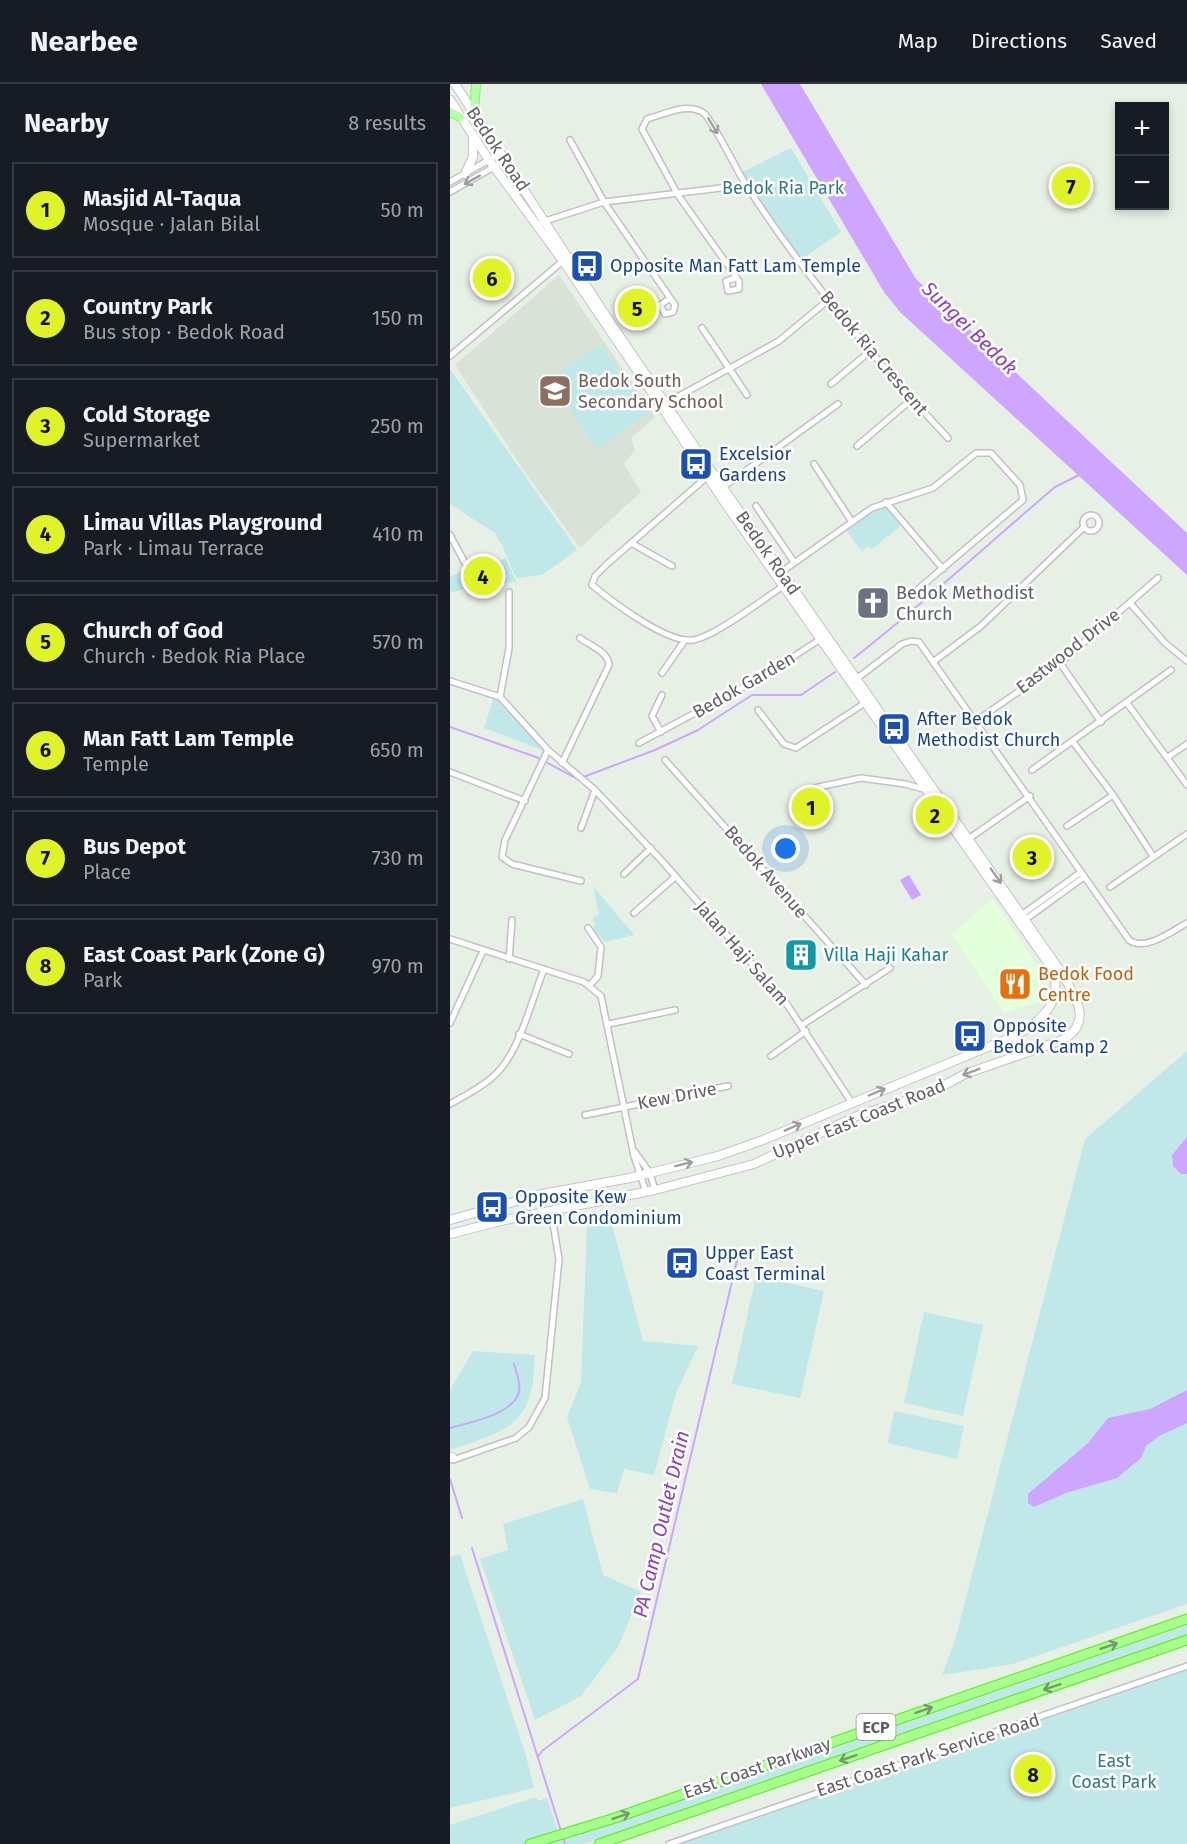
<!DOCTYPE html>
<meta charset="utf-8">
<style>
:root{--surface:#171b24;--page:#20242c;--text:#f1f3f6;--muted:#9ea1a6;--line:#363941;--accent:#e0f228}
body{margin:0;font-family:"Fira Sans",sans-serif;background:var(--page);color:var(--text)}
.controls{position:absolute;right:18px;top:18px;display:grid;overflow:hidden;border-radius:0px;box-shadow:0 3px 9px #0003}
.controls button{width:54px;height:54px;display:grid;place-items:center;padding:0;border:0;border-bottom:2px solid var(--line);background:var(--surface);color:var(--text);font:30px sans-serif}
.you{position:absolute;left:336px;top:765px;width:21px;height:21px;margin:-15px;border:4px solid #fff;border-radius:50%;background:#1a73e8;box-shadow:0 0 0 9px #1a73e833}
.badge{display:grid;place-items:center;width:39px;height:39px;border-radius:50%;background:var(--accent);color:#111;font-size:20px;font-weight:700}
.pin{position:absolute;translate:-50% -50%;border:3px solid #fff;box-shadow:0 2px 6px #0006}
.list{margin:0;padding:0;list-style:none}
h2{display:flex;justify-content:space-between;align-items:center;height:78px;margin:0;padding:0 24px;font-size:26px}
h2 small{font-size:20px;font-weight:400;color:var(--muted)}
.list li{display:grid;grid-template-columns:39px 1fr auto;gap:18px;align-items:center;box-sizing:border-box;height:96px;margin:0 12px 12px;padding:0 12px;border:2px solid var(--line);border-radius:0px}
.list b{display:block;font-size:22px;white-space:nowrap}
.list p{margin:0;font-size:20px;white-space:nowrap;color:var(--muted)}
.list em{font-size:20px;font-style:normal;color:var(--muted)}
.map{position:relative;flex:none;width:737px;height:1760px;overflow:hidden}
header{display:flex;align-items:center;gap:36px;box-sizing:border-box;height:84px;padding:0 30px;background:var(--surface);border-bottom:2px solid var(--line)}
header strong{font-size:28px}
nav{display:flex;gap:33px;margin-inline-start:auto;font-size:21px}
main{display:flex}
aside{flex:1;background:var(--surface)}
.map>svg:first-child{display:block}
</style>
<header>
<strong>Nearbee</strong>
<nav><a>Map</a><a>Directions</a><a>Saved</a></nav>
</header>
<main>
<aside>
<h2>Nearby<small>8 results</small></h2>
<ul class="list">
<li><span class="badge">1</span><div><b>Masjid Al-Taqua</b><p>Mosque · Jalan Bilal</p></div><em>50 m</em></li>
<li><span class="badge">2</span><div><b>Country Park</b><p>Bus stop · Bedok Road</p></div><em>150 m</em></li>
<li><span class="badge">3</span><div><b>Cold Storage</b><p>Supermarket</p></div><em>250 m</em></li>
<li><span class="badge">4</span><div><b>Limau Villas Playground</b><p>Park · Limau Terrace</p></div><em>410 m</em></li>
<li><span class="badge">5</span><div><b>Church of God</b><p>Church · Bedok Ria Place</p></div><em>570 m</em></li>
<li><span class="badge">6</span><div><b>Man Fatt Lam Temple</b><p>Temple</p></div><em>650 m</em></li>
<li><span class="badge">7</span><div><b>Bus Depot</b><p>Place</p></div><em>730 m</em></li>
<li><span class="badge">8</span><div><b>East Coast Park (Zone G)</b><p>Park</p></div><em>970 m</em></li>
</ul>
</aside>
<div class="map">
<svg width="737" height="1760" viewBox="0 0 737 1760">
<rect width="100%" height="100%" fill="#e7f0e5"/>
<!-- commercial -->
<path fill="#e3ffdb" d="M 543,815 L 597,897 L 596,908 L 589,918 L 554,929 L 501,850 Z"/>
<!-- education -->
<path fill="#d8e2d6" d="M 109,191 L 205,333 L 181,354 L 185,366 L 174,380 L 191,408 L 130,464 L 75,388 L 5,281 Z"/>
<!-- green -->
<g fill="#c0e8e9">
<path d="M 341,64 L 391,148 L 349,177 L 290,89 Z"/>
<path d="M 150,261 L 199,329 L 148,365 L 99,296 Z"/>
<path d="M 0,285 L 127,466 L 92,491 L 66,494 L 52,461 L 45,449 L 0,420 Z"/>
<path d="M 436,420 L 453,440 L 422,465 L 417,462 L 412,468 L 395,445 L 422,426 Z"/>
<path d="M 56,474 L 66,498 L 24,501 L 4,508 L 0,507 L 0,493 L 15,486 L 17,491 Z"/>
<path d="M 44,613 L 50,615 L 93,662 L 92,666 L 34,644 Z"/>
<path d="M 143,802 L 184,851 L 155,858 L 143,846 L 145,840 L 142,835 L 149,830 Z"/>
<path d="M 737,967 L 737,1520 L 563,1580 L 492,1591 L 505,1556 L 635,1055 Z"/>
<path d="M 137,1140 L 162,1141 L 193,1257 L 248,1262 L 226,1309 L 204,1391 L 174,1385 L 167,1409 L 140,1405 L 117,1333 L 131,1299 Z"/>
<path d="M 306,1192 L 374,1207 L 350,1314 L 282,1300 Z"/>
<path d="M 474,1228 L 533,1241 L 513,1332 L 454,1319 Z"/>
<path d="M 23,1267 L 85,1271 C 83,1341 61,1346 0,1366 L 0,1306 Z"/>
<path d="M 444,1327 L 514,1342 L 507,1375 L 438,1359 Z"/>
<path d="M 133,1415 L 153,1491 L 191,1508 L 168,1563 L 131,1612 L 85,1636 L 30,1475 L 58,1466 L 53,1440 Z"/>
<path d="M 10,1470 L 76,1672 L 84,1704 L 0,1724 L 0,1473 Z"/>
<path d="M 737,1541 L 737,1551 L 134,1760 L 0,1760 L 0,1741 L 86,1713 L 88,1717 L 97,1714 L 109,1751 L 324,1685 Z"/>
<path d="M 737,1584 L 737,1760 L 223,1760 Z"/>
</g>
<!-- water -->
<g fill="#cea6ff">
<path d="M 311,0 L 350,0 L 466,195 L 737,449 L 737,491 L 450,228 L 434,208 Z"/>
<path d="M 459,791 L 471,811 L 462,816 L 450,796 Z"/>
<path d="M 737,1053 L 737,1090 L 731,1090 L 723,1082 L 722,1071 Z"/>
<path d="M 737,1306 L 737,1339 L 709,1352 L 696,1362 L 691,1374 L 667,1394 L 616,1409 L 584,1423 L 578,1419 L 578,1410 L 638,1359 L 658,1334 L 700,1325 Z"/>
</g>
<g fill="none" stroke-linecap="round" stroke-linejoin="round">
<!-- stream -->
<g stroke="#cea6ff" stroke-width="2">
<path d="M 404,574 C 473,520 538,460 605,403 L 629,391"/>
<path d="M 0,643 L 86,673 L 128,695 L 205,666 L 248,646 L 302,611 L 351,611 L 385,588"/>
<path d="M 0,1344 C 20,1338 63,1331 69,1308 C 71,1298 66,1288 64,1280"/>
<path d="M 0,1395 L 12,1434"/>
<path d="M 22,1464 L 111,1747"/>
<path d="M 88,1673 L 92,1667 L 188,1595 L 289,1168"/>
<path d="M 113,1753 L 115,1760"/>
</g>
<defs>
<g id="street">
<path d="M 120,56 L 154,118 L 225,221 L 223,228 L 215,230 L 210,221 L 219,215"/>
<path d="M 0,98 L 51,69"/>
<path d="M 0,108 L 56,76"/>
<path d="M 92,138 L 154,118 L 296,101"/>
<path d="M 286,194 L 276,197 L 278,207 L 289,205 L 289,197 L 228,111 L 192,45 L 197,35 C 215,30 239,17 255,30 C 271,52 282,78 296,101 C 355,192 424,275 498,354"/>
<path d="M 252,244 L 297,311"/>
<path d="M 0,272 L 114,176"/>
<path d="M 381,300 L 419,268"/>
<path d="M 213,321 L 329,257 L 377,217"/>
<path d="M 407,362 L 462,315"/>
<path d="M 364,380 L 402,438"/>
<path d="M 259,391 L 156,481 L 145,492 L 142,501 C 161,517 218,560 243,556 C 266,552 313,515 335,501"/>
<path d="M 272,404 L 388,320"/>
<path d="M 436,418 L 493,485"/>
<path d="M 306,422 L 344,478"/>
<circle cx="641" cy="439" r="8"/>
<path d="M 0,451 L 15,479"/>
<path d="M 183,460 L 222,482"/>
<path d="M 330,489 L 422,424 L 483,404 L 526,369 L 541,369 L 570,401 L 573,416 L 467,506"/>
<path d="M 680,519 L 715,559 L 737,577"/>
<path d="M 483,578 L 531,542 L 634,443"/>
<path d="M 610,579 L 651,638"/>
<path d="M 212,589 L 235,556"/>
<path d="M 405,596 L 452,560 L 461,557 L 469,558 L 679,856 C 695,868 722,847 737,839"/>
<path d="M 0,597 L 50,613 L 98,666 L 145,706 L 213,778 L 336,919 L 402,1019"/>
<path d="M 50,613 L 59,564 L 59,508"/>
<path d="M 677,619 L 737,701"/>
<path d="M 308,626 L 334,660 L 346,664 L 418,617"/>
<path d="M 526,637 L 610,579 L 708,494"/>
<path d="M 211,648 L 202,632 L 212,611"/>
<path d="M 623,658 L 663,711 L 703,772"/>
<path d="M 189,659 L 314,592 L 372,554"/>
<path d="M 98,666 L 55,756 L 52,773 L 62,780 L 131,797"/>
<path d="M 718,673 L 737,660"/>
<path d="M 215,676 L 416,901"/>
<path d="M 112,679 L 159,581 C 158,567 140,562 130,554"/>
<path d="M 582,686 L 721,586"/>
<path d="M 0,688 L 75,717"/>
<path d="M 364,704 L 411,694 L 455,700 L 477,706"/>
<path d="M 617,742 L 663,711"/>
<path d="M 131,744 L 145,706"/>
<path d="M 517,756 L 580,712"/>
<path d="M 174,790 L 201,764"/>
<path d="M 660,803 L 737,750"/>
<path d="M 184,829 L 225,793"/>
<path d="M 570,832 L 631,788"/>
<path d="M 572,838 L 634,793"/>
<path d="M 138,844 L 151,863 L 148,892 L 140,901"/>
<path d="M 0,855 L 134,898 L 151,912 L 184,1072 L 196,1108"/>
<path d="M 59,875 L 62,836"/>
<path d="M 0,939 L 33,867"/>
<path d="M 159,940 L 225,926"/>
<path d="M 352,941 L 440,884"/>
<path d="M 69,950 L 119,970"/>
<path d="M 321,972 L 356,947"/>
<path d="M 0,1020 C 16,1011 34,1002 47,989 C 70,966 82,915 94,885"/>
<path d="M 135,1031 L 278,1002"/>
<path d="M 185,1068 L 200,1089 L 205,1106"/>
<path d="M 3,1376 L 66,1354 L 79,1343 L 95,1314 L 109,1175 L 101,1127"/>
<path d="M 219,1760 L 737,1582"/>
</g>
<g id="secondary">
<path d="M 0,16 L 39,76 L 113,177 L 211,322 L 277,422 L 603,886 C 613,918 593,935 567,951 L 313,1056 L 268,1072 L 180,1094 L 92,1110 L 0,1136"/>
<path d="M 15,90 L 23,73 L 23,54"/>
<path d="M 561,953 L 571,959 L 572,970"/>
<path d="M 0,1150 L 55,1136 L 205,1106 L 304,1080 L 409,1031 L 480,1009 L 515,990 L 610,957 C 647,939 623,909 609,885 L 262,388 L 156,232 L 5,0"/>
<path d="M 0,1374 L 2,1373"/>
</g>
<g id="primary">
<path d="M 0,28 L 10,33"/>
<path d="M 24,29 L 26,0"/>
</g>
<g id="highway">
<path d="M 80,1760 L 165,1734 L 737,1535"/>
<path d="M 149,1760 L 737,1556"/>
</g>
</defs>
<!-- street casing -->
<use href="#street" stroke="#c4bfc6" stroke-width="8"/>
<!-- secondary casing -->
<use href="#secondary" stroke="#c7c1cb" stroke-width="10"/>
<!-- primary casing -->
<use href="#primary" stroke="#81f955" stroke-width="10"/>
<!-- highway casing -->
<use href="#highway" stroke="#49f500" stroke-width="11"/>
<!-- street -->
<use href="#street" stroke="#fff" stroke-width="5"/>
<!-- secondary -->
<use href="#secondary" stroke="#fff" stroke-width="8"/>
<!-- primary -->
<use href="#primary" stroke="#b7ffab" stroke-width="8"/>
<!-- highway -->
<use href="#highway" stroke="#a8ff8d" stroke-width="9"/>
</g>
<!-- one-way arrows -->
<defs><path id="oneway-shaft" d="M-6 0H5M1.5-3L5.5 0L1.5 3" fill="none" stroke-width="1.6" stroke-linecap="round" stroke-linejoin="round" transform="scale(1.5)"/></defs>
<g stroke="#a19ea3">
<use href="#oneway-shaft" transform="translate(263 42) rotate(59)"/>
<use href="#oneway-shaft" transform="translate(22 96) rotate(151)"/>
<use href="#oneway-shaft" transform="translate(546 792) rotate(55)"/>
<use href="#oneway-shaft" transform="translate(521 988) rotate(159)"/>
<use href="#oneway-shaft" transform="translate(427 1008) rotate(-23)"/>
<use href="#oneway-shaft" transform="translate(343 1043) rotate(-24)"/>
<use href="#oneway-shaft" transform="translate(234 1080) rotate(-14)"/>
</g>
<g stroke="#7a9674">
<use href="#oneway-shaft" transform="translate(659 1562) rotate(-19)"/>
<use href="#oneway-shaft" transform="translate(602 1603) rotate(161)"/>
<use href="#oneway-shaft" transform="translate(474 1626) rotate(-19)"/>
<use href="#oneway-shaft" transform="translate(398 1674) rotate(161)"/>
<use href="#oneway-shaft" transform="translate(171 1732) rotate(-19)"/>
</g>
<!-- icons -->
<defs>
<symbol id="bus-square" viewBox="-11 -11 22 22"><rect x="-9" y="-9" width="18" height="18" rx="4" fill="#1a4fb4" stroke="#fff"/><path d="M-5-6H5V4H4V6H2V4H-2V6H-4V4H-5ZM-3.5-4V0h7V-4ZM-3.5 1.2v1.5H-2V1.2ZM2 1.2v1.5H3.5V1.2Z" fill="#fff"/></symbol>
<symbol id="school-square" viewBox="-11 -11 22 22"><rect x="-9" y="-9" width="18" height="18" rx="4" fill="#8d6e63" stroke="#fff"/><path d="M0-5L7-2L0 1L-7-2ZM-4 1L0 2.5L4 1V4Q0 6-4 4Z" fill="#fff"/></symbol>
<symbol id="church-square" viewBox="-11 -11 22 22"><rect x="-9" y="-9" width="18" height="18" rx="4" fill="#6b7280" stroke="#fff"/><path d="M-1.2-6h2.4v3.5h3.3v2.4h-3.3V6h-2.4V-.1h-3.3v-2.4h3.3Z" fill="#fff"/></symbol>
<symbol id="building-square" viewBox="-11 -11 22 22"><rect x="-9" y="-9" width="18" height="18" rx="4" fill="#0f9aa8" stroke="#fff"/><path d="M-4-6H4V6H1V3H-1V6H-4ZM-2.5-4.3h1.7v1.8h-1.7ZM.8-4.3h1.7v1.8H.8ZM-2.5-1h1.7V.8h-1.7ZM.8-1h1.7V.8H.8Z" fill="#fff"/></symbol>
<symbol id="restaurant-square" viewBox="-11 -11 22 22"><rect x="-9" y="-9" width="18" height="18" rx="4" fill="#e8710a" stroke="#fff"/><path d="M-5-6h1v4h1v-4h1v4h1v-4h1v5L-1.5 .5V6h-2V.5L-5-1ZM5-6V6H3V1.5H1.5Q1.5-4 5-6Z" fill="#fff"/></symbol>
</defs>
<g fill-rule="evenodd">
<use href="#bus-square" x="118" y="163" width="38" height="38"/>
<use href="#school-square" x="86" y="288" width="38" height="38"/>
<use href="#bus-square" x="227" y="361" width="38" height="38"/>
<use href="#church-square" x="404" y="500" width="38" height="38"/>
<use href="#bus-square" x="425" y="626" width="38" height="38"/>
<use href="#building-square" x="332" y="852" width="38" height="38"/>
<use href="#restaurant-square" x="546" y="881" width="38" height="38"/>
<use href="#bus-square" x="501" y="933" width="38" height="38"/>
<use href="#bus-square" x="23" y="1104" width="38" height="38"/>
<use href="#bus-square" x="213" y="1160" width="38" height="38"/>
</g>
<g text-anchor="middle" stroke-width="5" stroke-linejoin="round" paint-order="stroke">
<!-- shield labels -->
<rect fill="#fff" stroke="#918e94" stroke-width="1.5" x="406.5" y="1630" width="39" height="26" rx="4.5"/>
<g font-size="16" font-weight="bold" fill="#625d66">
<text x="426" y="1649">ECP</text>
</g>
<!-- street labels -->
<g font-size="18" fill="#625d66" stroke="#fff">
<text transform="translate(48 65) rotate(56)" y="6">Bedok Road</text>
<text transform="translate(424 269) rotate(50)" y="6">Bedok Ria Crescent</text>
<text transform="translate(318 469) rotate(55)" y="6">Bedok Road</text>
<text transform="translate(618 567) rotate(-38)" y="6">Eastwood Drive</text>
<text transform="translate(294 601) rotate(-30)" y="6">Bedok Garden</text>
<text transform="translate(316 788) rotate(49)" y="6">Bedok Avenue</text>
<text transform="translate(292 869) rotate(49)" y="6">Jalan Haji Salam</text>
<text transform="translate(227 1012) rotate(-11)" y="6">Kew Drive</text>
<text transform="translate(409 1035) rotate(-22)" y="6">Upper East Coast Road</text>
<text transform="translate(478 1671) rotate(-18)" y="6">East Coast Park Service Road</text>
<text transform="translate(307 1684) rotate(-19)" y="6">East Coast Parkway</text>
</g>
<!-- park labels -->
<g font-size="18" fill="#307e82" stroke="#fff">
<text x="333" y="110">Bedok Ria Park</text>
<text x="664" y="1683">East<tspan x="664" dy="21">Coast Park</tspan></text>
</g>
<!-- transit labels -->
<g font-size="18" fill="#164399" stroke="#fff" text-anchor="start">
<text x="160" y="188">Opposite Man Fatt Lam Temple</text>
<text x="269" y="376">Excelsior<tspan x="269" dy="21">Gardens</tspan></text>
<text x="467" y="641">After Bedok<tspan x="467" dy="21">Methodist Church</tspan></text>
<text x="543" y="948">Opposite<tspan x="543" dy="21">Bedok Camp 2</tspan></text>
<text x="65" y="1119">Opposite Kew<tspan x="65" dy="21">Green Condominium</tspan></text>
<text x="255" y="1175">Upper East<tspan x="255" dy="21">Coast Terminal</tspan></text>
</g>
<!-- education labels -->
<g font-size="18" fill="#785e54" stroke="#fff" text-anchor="start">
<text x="128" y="303">Bedok South<tspan x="128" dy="21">Secondary School</tspan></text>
</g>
<!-- worship labels -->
<g font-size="18" fill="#5b616d" stroke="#fff" text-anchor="start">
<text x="446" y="515">Bedok Methodist<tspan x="446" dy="21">Church</tspan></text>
</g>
<!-- culture labels -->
<g font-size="18" fill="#0d838f" stroke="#fff" text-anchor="start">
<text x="374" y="877">Villa Haji Kahar</text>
</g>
<!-- food labels -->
<g font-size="18" fill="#c56008" stroke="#fff" text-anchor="start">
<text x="588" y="896">Bedok Food<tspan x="588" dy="21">Centre</tspan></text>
</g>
<!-- water labels -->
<g font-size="20" font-style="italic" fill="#8941ca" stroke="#fff">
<text transform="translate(520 244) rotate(44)" y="7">Sungei Bedok</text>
<text transform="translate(211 1440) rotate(-77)" y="7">PA Camp Outlet Drain</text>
</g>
</g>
</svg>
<div class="controls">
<button>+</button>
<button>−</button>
</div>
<div class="you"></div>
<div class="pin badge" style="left:361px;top:723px">1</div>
<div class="pin badge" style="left:485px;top:731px">2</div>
<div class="pin badge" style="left:582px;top:773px">3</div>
<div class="pin badge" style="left:33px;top:492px">4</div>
<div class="pin badge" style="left:187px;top:224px">5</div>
<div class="pin badge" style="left:42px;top:194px">6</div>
<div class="pin badge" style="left:621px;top:102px">7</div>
<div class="pin badge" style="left:583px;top:1690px">8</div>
</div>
</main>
